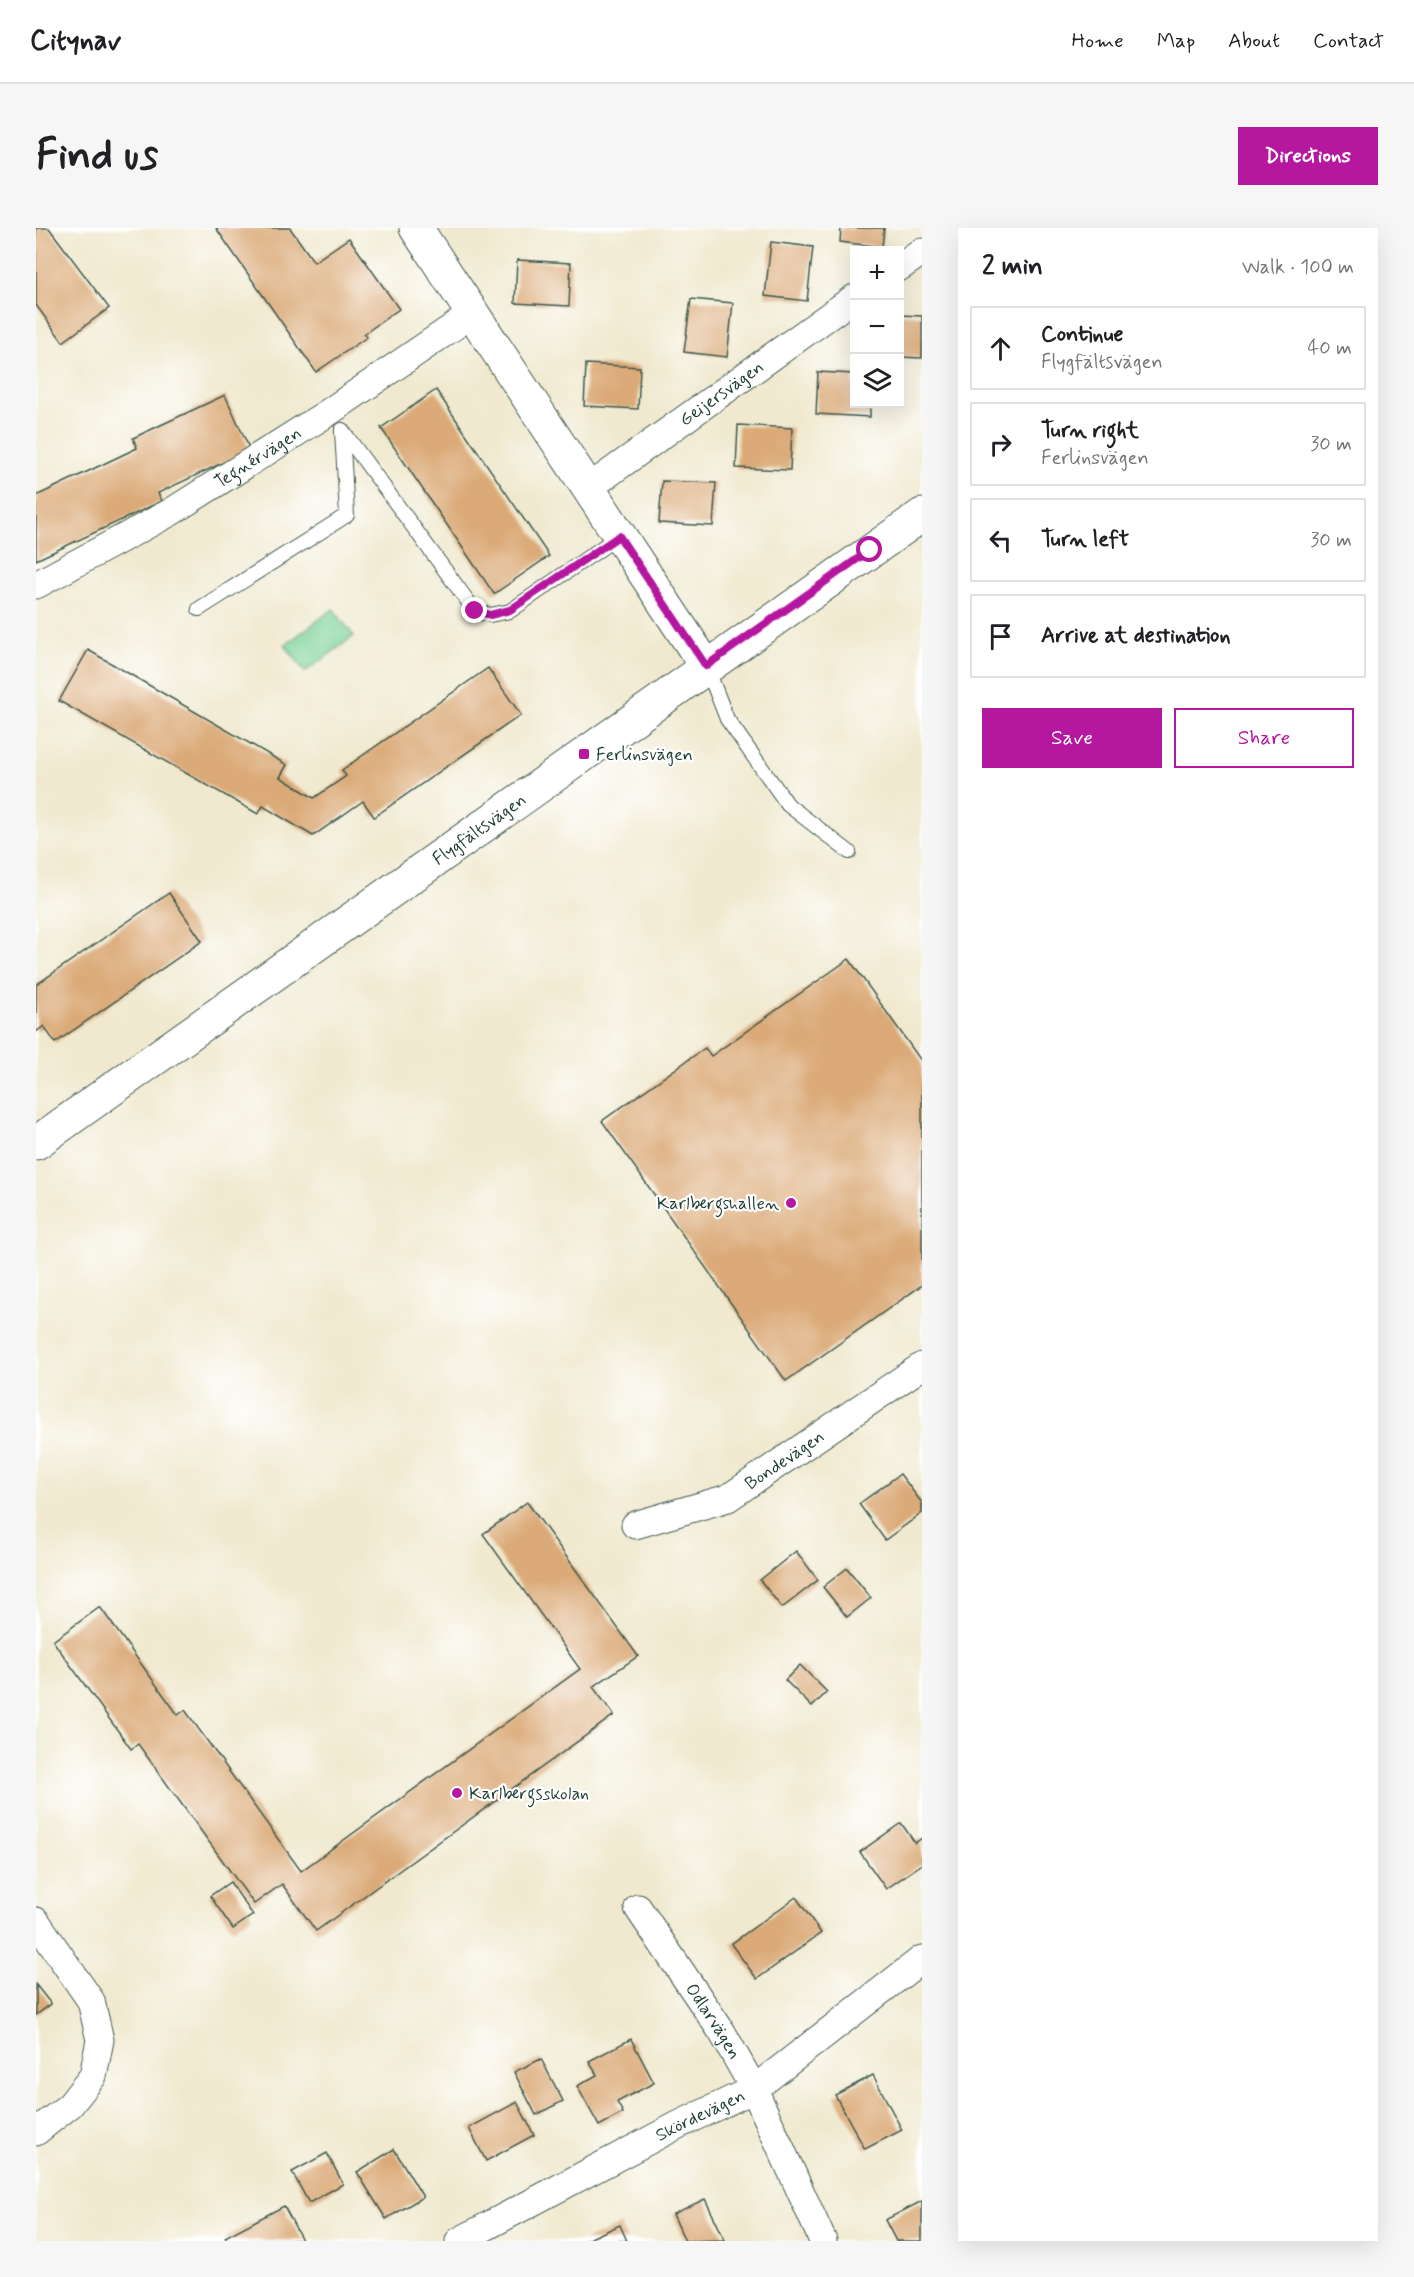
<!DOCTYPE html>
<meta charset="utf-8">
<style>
:root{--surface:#fff;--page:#f6f6f6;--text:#202124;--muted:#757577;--line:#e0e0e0;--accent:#b5179e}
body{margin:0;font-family:Mynerve,sans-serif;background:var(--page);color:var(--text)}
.controls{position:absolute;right:18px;top:18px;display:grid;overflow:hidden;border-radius:0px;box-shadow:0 6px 24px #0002}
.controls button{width:54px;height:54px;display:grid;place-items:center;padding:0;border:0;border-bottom:2px solid var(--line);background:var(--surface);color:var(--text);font:30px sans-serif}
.stop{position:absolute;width:18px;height:18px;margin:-14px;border:4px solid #b5179e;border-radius:50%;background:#fff}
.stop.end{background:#b5179e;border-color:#fff;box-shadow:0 2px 6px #0008}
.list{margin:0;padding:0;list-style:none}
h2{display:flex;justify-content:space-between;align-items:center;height:78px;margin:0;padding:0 24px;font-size:26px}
h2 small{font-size:20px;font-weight:400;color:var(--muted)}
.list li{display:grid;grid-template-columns:39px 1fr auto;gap:18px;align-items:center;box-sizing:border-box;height:84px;margin:0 12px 12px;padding:0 12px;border:2px solid var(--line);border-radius:0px}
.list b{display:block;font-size:22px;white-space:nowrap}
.list p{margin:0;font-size:20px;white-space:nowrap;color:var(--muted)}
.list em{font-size:20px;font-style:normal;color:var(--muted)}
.actions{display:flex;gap:12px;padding:18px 24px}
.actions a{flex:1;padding:14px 0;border:2px solid var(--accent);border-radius:0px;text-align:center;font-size:21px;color:var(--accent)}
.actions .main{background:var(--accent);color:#fff}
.icon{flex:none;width:33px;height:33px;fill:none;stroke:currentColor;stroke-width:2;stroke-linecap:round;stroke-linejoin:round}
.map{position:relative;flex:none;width:886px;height:2013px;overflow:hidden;border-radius:0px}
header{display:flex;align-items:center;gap:36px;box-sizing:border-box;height:84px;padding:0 30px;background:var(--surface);border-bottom:2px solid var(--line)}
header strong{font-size:28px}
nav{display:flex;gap:33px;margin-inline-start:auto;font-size:21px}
.intro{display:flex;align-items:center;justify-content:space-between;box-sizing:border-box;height:144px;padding:0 36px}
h1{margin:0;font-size:42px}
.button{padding:15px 27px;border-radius:0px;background:var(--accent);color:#fff;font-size:21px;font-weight:700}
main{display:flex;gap:36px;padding:0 36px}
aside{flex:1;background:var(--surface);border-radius:0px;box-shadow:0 6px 24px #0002}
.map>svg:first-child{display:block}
</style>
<header>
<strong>Citynav</strong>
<nav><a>Home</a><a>Map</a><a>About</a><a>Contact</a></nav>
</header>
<div class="intro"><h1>Find us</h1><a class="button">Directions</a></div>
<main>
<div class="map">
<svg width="886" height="2013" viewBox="0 0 886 2013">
<rect width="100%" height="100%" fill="#fff"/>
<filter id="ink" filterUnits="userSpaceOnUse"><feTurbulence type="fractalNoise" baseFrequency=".0167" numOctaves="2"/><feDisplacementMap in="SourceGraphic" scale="12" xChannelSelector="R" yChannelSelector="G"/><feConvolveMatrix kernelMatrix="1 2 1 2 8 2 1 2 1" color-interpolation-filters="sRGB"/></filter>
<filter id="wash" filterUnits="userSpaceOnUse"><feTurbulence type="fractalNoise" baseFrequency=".008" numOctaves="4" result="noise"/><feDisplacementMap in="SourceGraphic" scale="24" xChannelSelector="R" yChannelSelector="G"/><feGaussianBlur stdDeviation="1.35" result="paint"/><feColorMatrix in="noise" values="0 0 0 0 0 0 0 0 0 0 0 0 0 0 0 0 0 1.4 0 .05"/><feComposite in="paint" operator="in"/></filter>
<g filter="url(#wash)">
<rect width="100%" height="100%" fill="#f0e9cf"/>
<!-- green -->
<path fill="#79d095" stroke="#4c8664" stroke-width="1.5" d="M 297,381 L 318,408 L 269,444 L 249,417 Z"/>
<g id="blocks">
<!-- building -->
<g fill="#dbaa78">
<path d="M 0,0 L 13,0 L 73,80 L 27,114 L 0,77 Z"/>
<path d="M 180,0 L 254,0 L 278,34 L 313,10 L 363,81 L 328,106 L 331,109 L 280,144 Z"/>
<path d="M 805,0 L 848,0 L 846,19 L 804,14 Z"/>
<path d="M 735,14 L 777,19 L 771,73 L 729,68 Z"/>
<path d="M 481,32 L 535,35 L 533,78 L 479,75 Z"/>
<path d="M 655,71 L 697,75 L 691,129 L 648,124 Z"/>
<path d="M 864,87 L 886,88 L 886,130 L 864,129 Z"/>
<path d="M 550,136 L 604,139 L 602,181 L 548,178 Z"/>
<path d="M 782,144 L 818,146 L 818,176 L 834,176 L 834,189 L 780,186 Z"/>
<path d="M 400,162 L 513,328 L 458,366 L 345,200 Z"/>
<path d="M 189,167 L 214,222 L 122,265 L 126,273 L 0,332 L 0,268 L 101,220 L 97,210 Z"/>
<path d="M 702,197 L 756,200 L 754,242 L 700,240 Z"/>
<path d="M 626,253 L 680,255 L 677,298 L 623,295 Z"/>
<path d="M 52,422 L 251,537 L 244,549 L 278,570 L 310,548 L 306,542 L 452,440 L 485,487 L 338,589 L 327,573 L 277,608 L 227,578 L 222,586 L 23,473 Z"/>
<path d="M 133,665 L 166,713 L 19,815 L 8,798 L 0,804 L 0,757 Z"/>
<path d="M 813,731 L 886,834 L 886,1057 L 750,1153 L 566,893 L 669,820 L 675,828 Z"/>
<path d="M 864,1246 L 886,1275 L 886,1285 L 849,1312 L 823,1276 Z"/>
<path d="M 491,1274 L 602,1428 L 557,1459 L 578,1487 L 280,1703 L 246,1656 L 218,1676 L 102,1516 L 95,1521 L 17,1413 L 64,1379 L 142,1487 L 149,1482 L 265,1643 L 544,1441 L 447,1306 Z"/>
<path d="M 760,1323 L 782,1352 L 746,1380 L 724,1352 Z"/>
<path d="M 811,1340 L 835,1370 L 811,1389 L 787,1359 Z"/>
<path d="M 764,1437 L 791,1464 L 776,1479 L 749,1452 Z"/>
<path d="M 865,1595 L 879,1615 L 886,1610 L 886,1636 L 850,1661 L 824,1624 Z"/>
<path d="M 194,1654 L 217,1687 L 197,1701 L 174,1668 Z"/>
<path d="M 760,1669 L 785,1705 L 721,1751 L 695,1716 Z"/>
<path d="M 0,1757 L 15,1776 L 0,1787 Z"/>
<path d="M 595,1811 L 618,1855 L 581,1874 L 587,1885 L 563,1898 L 541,1858 L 561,1847 L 553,1833 Z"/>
<path d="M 505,1831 L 527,1873 L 500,1887 L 478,1844 Z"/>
<path d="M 837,1847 L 866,1902 L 829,1921 L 799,1867 Z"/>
<path d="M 481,1874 L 498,1907 L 450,1933 L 433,1900 Z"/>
<path d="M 358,1921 L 387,1969 L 350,1991 L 321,1944 Z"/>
<path d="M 291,1925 L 307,1956 L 273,1975 L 256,1944 Z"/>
<path d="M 669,1971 L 689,2012 L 649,2013 L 637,1986 Z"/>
<path d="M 886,1973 L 886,2013 L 860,2013 L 849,1992 Z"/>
<path d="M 248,1978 L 266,2012 L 191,2013 L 189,2009 Z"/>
<path d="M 584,1997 L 591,2013 L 548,2013 Z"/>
</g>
</g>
</g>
<g filter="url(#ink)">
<use href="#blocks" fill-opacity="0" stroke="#3e574b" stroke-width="1.5"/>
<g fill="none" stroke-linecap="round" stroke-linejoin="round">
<defs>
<g id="lane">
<path d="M 306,202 L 439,383 L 454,387 L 474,383 L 583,308"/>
<path d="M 163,381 L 311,287 L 306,203"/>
<path d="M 671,440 L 691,491 L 752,577 L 813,624"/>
</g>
<g id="street">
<path d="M 864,39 L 886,24"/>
<path id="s1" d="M 551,261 L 818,70"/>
<path id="s2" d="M 0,357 L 135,284 L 293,184 L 436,86"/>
<path id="s3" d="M 599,1297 L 692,1270 L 886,1138"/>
<path id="s4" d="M 602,1680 L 686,1804 L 718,1861 L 787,2013"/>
<path d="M 0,1693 L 55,1773 L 64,1812 L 57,1848 L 34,1877 L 0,1904"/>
<path id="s5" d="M 423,2013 L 642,1897 L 718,1861 L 886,1731"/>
</g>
<g id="secondary">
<path d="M 380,0 L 670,438"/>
<path id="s6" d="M 0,915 L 886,287"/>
</g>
</defs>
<!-- lane casing -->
<use href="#lane" stroke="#3e574b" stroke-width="16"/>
<!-- street casing -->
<use href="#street" stroke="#3e574b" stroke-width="29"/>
<!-- secondary casing -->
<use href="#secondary" stroke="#3e574b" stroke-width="35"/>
<!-- lane -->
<use href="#lane" stroke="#fff" stroke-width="14"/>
<!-- street -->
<use href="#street" stroke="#fff" stroke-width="27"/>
<!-- secondary -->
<use href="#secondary" stroke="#fff" stroke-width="33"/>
</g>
</g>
<g fill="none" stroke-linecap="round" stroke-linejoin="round" filter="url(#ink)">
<!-- route -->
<path stroke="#b5179e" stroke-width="8" d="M 439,383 L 454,387 L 474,382 L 583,308 L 670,438 L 834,322"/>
</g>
<!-- markers -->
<g fill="#b5179e" stroke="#fff" stroke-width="2">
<rect x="542" y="520" width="12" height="12" rx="3"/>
<circle cx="755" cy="975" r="6"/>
<circle cx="421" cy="1565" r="6"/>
</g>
<g text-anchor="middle" stroke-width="4.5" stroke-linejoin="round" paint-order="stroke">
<!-- street labels -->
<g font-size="18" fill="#1f3d34" stroke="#fff">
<text dy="6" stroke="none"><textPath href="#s1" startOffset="165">Geijersvägen</textPath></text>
<text dy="6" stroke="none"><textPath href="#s2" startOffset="256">Tegnérvägen</textPath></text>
<text dy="6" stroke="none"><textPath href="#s6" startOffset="543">Flygfältsvägen</textPath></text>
<text dy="6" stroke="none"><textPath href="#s3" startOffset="165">Bondevägen</textPath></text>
<text dy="6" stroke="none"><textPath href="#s4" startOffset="136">Odlarvägen</textPath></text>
<text dy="6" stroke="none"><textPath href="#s5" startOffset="272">Skördevägen</textPath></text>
</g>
<!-- poi labels -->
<g font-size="18" fill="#1f3d34" stroke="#fff" text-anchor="start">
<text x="560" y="532">Ferlinsvägen</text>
<text x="743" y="981" text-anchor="end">Karlbergshallen</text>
<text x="433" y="1571">Karlbergsskolan</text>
</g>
</g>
</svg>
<div class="controls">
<button>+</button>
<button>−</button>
<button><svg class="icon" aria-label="layers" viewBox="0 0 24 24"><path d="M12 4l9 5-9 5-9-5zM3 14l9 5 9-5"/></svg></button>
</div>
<div class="stop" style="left:834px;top:322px"></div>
<div class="stop end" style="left:439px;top:383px"></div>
</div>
<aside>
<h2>2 min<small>Walk · 100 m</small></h2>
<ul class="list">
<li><svg class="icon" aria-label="ahead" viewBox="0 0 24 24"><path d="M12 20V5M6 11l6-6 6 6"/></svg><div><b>Continue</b><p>Flygfältsvägen</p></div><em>40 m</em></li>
<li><svg class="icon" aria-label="right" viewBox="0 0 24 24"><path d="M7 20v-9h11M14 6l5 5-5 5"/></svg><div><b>Turn right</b><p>Ferlinsvägen</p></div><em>30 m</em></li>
<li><svg class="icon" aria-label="left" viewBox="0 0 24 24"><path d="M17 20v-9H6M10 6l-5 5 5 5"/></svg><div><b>Turn left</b></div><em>30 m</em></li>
<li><svg class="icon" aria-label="arrive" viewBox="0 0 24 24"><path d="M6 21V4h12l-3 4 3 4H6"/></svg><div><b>Arrive at destination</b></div></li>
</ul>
<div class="actions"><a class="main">Save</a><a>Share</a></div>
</aside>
</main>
